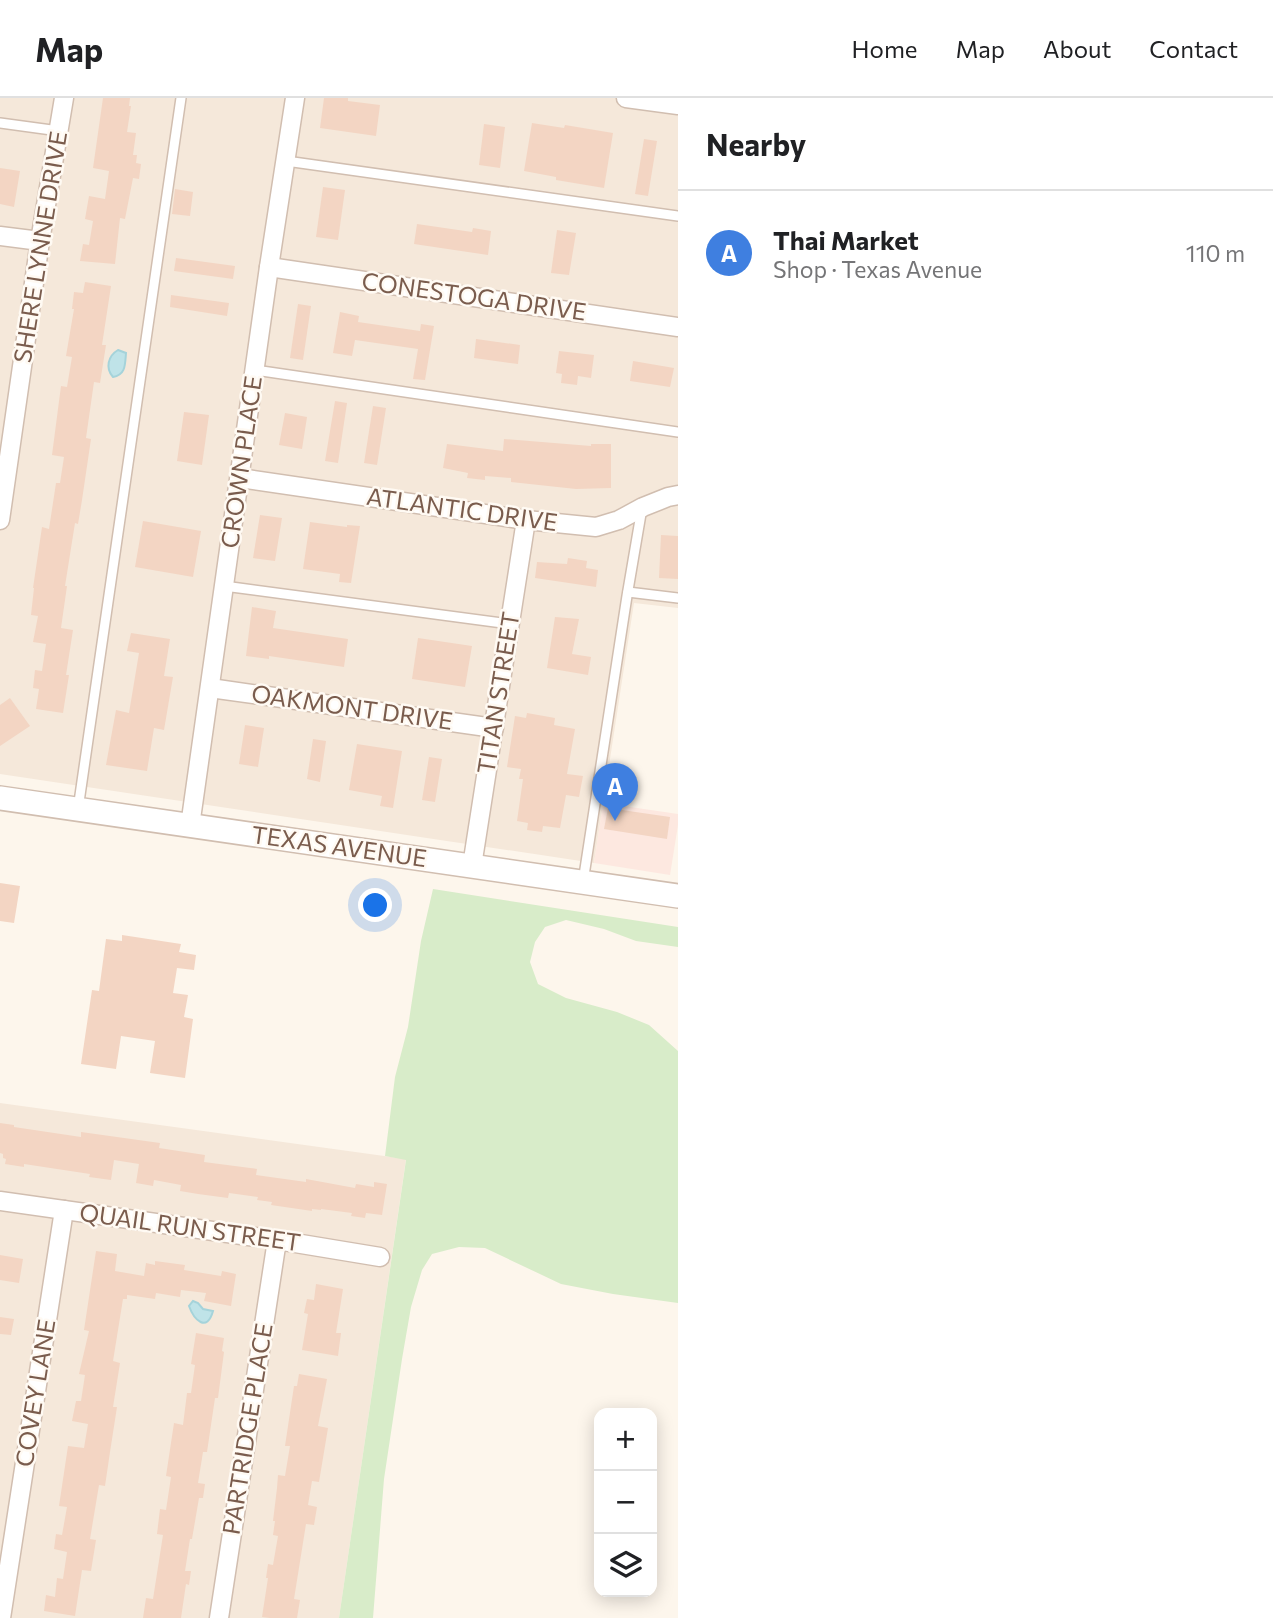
<!DOCTYPE html>
<meta charset="utf-8">
<style>
:root{--surface:#fff;--page:#f6f6f6;--text:#202124;--muted:#757577;--line:#e0e0e0;--accent:#e76f51}
body{margin:0;font-family:Commissioner,sans-serif;background:var(--page);color:var(--text)}
.controls{position:absolute;right:21px;bottom:21px;display:grid;overflow:hidden;border-radius:14px;box-shadow:0 4px 18px #0003}
.controls button{width:63px;height:63px;display:grid;place-items:center;padding:0;border:0;border-bottom:2px solid var(--line);background:var(--surface);color:var(--text);font:35px sans-serif}
.you{position:absolute;left:376px;top:808px;width:24px;height:24px;margin:-18px;border:5px solid #fff;border-radius:50%;background:#1a73e8;box-shadow:0 0 0 10px #1a73e833}
.badge{display:grid;place-items:center;width:46px;height:46px;border-radius:50%;background:var(--accent);color:#fff;font-size:23px;font-weight:700}
.pin{position:absolute;translate:-50% -58px;filter:drop-shadow(0 2px 4px #0008)}
.pin::after{content:'';position:absolute;top:37px;width:24px;height:21px;background:inherit;clip-path:polygon(0 0,100% 0,50% 100%)}
.list{margin:0;padding:0;list-style:none}
h2{display:flex;justify-content:space-between;align-items:center;height:91px;margin:0;padding:0 28px;font-size:30px}
h2 small{font-size:23px;font-weight:400;color:var(--muted)}
.list li{display:grid;grid-template-columns:46px 1fr auto;gap:21px;align-items:center;box-sizing:border-box;height:126px;padding:0 28px;border-top:2px solid var(--line)}
.list b{display:block;font-size:26px;white-space:nowrap}
.list p{margin:0;font-size:23px;white-space:nowrap;color:var(--muted)}
.list em{font-size:23px;font-style:normal;color:var(--muted)}
.icon{flex:none;width:38px;height:38px;fill:none;stroke:currentColor;stroke-width:2;stroke-linecap:round;stroke-linejoin:round}
.map{position:relative;flex:none;width:678px;height:1520px;overflow:hidden}
header{display:flex;align-items:center;gap:42px;box-sizing:border-box;height:98px;padding:0 35px;background:var(--surface);border-bottom:2px solid var(--line)}
header strong{font-size:33px}
nav{display:flex;gap:38px;margin-inline-start:auto;font-size:24px}
main{display:flex}
aside{flex:1;background:var(--surface)}
.map>svg:first-child{display:block}
</style>
<header>
<strong>Map</strong>
<nav><a>Home</a><a>Map</a><a>About</a><a>Contact</a></nav>
</header>
<main>
<div class="map">
<svg width="678" height="1520" viewBox="0 0 678 1520">
<rect width="100%" height="100%" fill="#fdf6ec"/>
<!-- residential -->
<g fill="#f5e8da">
<path d="M 0,0 L 678,0 L 678,510 L 634,505 L 594,765 L 0,676 Z"/>
<path d="M 0,1005 L 406,1061 L 339,1520 L 0,1520 Z"/>
</g>
<!-- commercial -->
<path fill="#fde8e0" d="M 603,705 L 678,716 L 678,727 L 670,777 L 594,765 Z"/>
<!-- green -->
<path fill="#d8ecc9" d="M 433,791 L 678,829 L 678,849 L 636,843 L 604,831 L 566,822 L 545,829 L 535,844 L 530,864 L 538,886 L 566,900 L 617,914 L 649,927 L 678,953 L 678,1205 L 613,1196 L 561,1186 L 485,1150 L 459,1149 L 432,1156 L 422,1172 L 411,1209 L 402,1261 L 384,1381 L 373,1520 L 339,1520 L 406,1062 L 385,1058 L 395,979 L 408,929 L 421,843 Z"/>
<!-- water -->
<g fill="#bfe3e8" stroke="#a5d3da" stroke-width="2">
<path d="M 118,252 L 126,255 C 125,266 126,277 113,279 C 105,270 108,258 118,252 Z"/>
<path d="M 193,1203 L 198,1205 L 203,1211 L 213,1213 C 207,1235 194,1222 189,1208 Z"/>
</g>
<!-- building -->
<g fill="#f3d5c3">
<path d="M 103,0 L 130,0 L 129,8 L 131,8 L 127,34 L 136,35 L 133,57 L 137,57 L 136,65 L 141,66 L 139,81 L 133,80 L 125,121 L 120,120 L 115,166 L 80,163 L 83,146 L 89,147 L 93,123 L 85,121 L 89,98 L 105,101 L 109,73 L 93,70 Z"/>
<path d="M 324,0 L 348,0 L 348,3 L 380,7 L 376,38 L 320,30 Z"/>
<path d="M 532,25 L 564,30 L 565,27 L 613,35 L 604,90 L 556,82 L 556,79 L 524,73 Z"/>
<path d="M 484,26 L 505,29 L 500,70 L 479,67 Z"/>
<path d="M 644,41 L 657,43 L 648,98 L 635,96 Z"/>
<path d="M 0,70 L 20,73 L 14,109 L 0,106 Z"/>
<path d="M 323,89 L 345,92 L 338,142 L 316,139 Z"/>
<path d="M 175,91 L 193,94 L 190,118 L 172,116 Z"/>
<path d="M 417,126 L 472,134 L 473,130 L 491,133 L 488,157 L 414,146 Z"/>
<path d="M 557,132 L 576,135 L 569,177 L 551,175 Z"/>
<path d="M 176,160 L 235,168 L 233,181 L 174,173 Z"/>
<path d="M 85,184 L 111,188 L 102,247 L 106,247 L 100,285 L 94,284 L 86,340 L 91,341 L 82,402 L 78,426 L 75,425 L 65,488 L 67,488 L 61,530 L 73,532 L 66,577 L 69,577 L 63,615 L 36,611 L 39,591 L 33,590 L 35,572 L 42,573 L 46,546 L 33,544 L 38,518 L 31,517 L 34,490 L 33,490 L 42,429 L 49,431 L 56,385 L 60,385 L 64,359 L 52,357 L 61,288 L 67,289 L 72,259 L 66,258 L 74,211 L 72,211 L 74,194 L 83,195 Z"/>
<path d="M 171,197 L 229,205 L 227,218 L 170,209 Z"/>
<path d="M 298,206 L 311,208 L 303,262 L 290,260 Z"/>
<path d="M 340,214 L 359,218 L 358,224 L 420,233 L 421,226 L 434,228 L 425,282 L 413,281 L 418,251 L 355,242 L 352,258 L 333,255 Z"/>
<path d="M 476,241 L 520,247 L 518,266 L 474,260 Z"/>
<path d="M 559,253 L 594,257 L 591,280 L 578,278 L 577,287 L 561,285 L 562,276 L 556,275 Z"/>
<path d="M 633,263 L 674,270 L 670,289 L 630,283 Z"/>
<path d="M 335,303 L 347,305 L 338,365 L 325,363 Z"/>
<path d="M 373,308 L 386,310 L 377,367 L 364,365 Z"/>
<path d="M 184,314 L 209,317 L 202,367 L 177,363 Z"/>
<path d="M 285,315 L 307,319 L 302,351 L 279,347 Z"/>
<path d="M 504,341 L 591,348 L 591,346 L 611,346 L 611,390 L 576,391 L 511,384 L 511,380 L 485,378 L 485,382 L 467,380 L 468,375 L 443,370 L 447,346 L 503,353 Z"/>
<path d="M 260,417 L 282,420 L 275,463 L 253,460 Z"/>
<path d="M 143,423 L 201,433 L 193,479 L 135,469 Z"/>
<path d="M 310,424 L 347,429 L 347,427 L 360,428 L 351,485 L 339,484 L 340,476 L 303,471 Z"/>
<path d="M 661,437 L 678,438 L 678,481 L 659,480 Z"/>
<path d="M 568,460 L 587,463 L 586,470 L 598,472 L 596,489 L 535,480 L 537,464 L 567,466 Z"/>
<path d="M 252,509 L 276,513 L 273,530 L 348,541 L 344,569 L 269,558 L 269,561 L 246,558 Z"/>
<path d="M 555,519 L 579,521 L 572,556 L 591,559 L 588,577 L 547,570 Z"/>
<path d="M 131,535 L 170,541 L 164,578 L 173,579 L 164,632 L 154,630 L 147,673 L 106,667 L 116,612 L 129,615 L 139,555 L 127,553 Z"/>
<path d="M 418,540 L 472,548 L 465,589 L 412,581 Z"/>
<path d="M 10,600 L 30,628 L 0,648 L 0,607 Z"/>
<path d="M 527,615 L 555,620 L 554,627 L 575,631 L 567,676 L 583,678 L 579,699 L 566,697 L 560,730 L 543,728 L 542,734 L 527,732 L 528,725 L 517,723 L 523,681 L 519,681 L 521,671 L 507,669 L 515,618 L 526,620 Z"/>
<path d="M 245,627 L 264,630 L 258,669 L 239,666 Z"/>
<path d="M 313,641 L 326,643 L 320,684 L 307,681 Z"/>
<path d="M 357,646 L 402,653 L 393,710 L 380,708 L 382,698 L 349,692 Z"/>
<path d="M 429,659 L 442,661 L 435,704 L 422,702 Z"/>
<path d="M 608,710 L 670,719 L 667,741 L 604,731 Z"/>
<path d="M 0,785 L 20,788 L 14,825 L 0,823 Z"/>
<path d="M 122,837 L 181,846 L 179,854 L 196,857 L 194,872 L 177,870 L 173,895 L 188,897 L 184,919 L 193,921 L 185,980 L 150,975 L 155,943 L 121,938 L 116,971 L 81,966 L 92,892 L 99,893 L 106,841 L 122,843 Z"/>
<path d="M 0,1025 L 14,1027 L 14,1029 L 81,1039 L 81,1034 L 160,1045 L 159,1050 L 205,1057 L 204,1064 L 257,1071 L 256,1077 L 306,1084 L 306,1081 L 355,1090 L 356,1086 L 374,1089 L 374,1084 L 387,1086 L 382,1117 L 366,1115 L 365,1120 L 351,1118 L 352,1115 L 321,1111 L 321,1112 L 312,1111 L 312,1113 L 271,1107 L 272,1104 L 257,1102 L 258,1099 L 229,1095 L 228,1100 L 198,1096 L 180,1093 L 181,1087 L 154,1082 L 153,1088 L 136,1085 L 139,1066 L 114,1062 L 111,1082 L 89,1079 L 90,1076 L 24,1066 L 24,1069 L 5,1066 L 6,1061 L 3,1060 L 3,1056 L 0,1055 Z"/>
<path d="M 96,1153 L 117,1156 L 115,1173 L 144,1178 L 146,1165 L 155,1167 L 155,1163 L 185,1167 L 184,1172 L 221,1178 L 222,1173 L 236,1176 L 231,1208 L 204,1203 L 206,1195 L 181,1192 L 180,1199 L 156,1195 L 155,1201 L 127,1197 L 127,1201 L 123,1201 L 113,1263 L 120,1265 L 113,1309 L 117,1309 L 110,1354 L 105,1388 L 99,1387 L 90,1441 L 96,1442 L 91,1473 L 82,1472 L 75,1518 L 44,1513 L 46,1497 L 55,1499 L 57,1480 L 63,1481 L 67,1454 L 54,1451 L 56,1436 L 62,1437 L 67,1409 L 59,1408 L 68,1348 L 84,1350 L 88,1326 L 72,1323 L 76,1303 L 81,1303 L 85,1277 L 79,1276 L 89,1233 L 84,1232 Z"/>
<path d="M 0,1157 L 23,1161 L 19,1185 L 0,1182 Z"/>
<path d="M 316,1186 L 343,1191 L 336,1235 L 341,1235 L 338,1258 L 302,1252 L 308,1216 L 304,1215 L 307,1201 L 314,1202 Z"/>
<path d="M 0,1219 L 14,1221 L 11,1237 L 0,1236 Z"/>
<path d="M 196,1235 L 224,1240 L 222,1253 L 224,1254 L 218,1300 L 215,1300 L 207,1354 L 203,1354 L 198,1385 L 205,1386 L 203,1400 L 199,1400 L 192,1441 L 190,1441 L 185,1473 L 191,1473 L 189,1487 L 186,1486 L 181,1520 L 143,1520 L 146,1500 L 153,1501 L 163,1437 L 157,1436 L 160,1411 L 166,1412 L 171,1379 L 166,1378 L 174,1325 L 183,1327 L 187,1295 L 191,1295 L 195,1267 L 191,1266 Z"/>
<path d="M 299,1276 L 327,1281 L 318,1328 L 328,1330 L 319,1384 L 312,1383 L 308,1407 L 317,1409 L 314,1427 L 306,1426 L 294,1501 L 300,1502 L 297,1520 L 270,1520 L 262,1519 L 268,1480 L 266,1480 L 268,1466 L 273,1467 L 278,1438 L 273,1437 L 275,1423 L 273,1423 L 277,1390 L 278,1377 L 285,1378 L 290,1348 L 285,1348 L 294,1288 L 297,1288 Z"/>
</g>
<g fill="none" stroke-linecap="round" stroke-linejoin="round">
<defs>
<g id="service">
<path d="M 0,25 L 59,33"/>
<path d="M 286,63 L 678,118"/>
<path d="M 255,272 L 678,334"/>
<path d="M 224,488 L 510,526"/>
<path d="M 628,494 L 678,500"/>
<path d="M 78,711 L 181,0"/>
<path d="M 583,784 L 627,498 L 642,410"/>
</g>
<g id="minor">
<path d="M 626,0 L 678,7"/>
<path d="M 0,138 L 40,143"/>
<path d="M 269,169 L 678,229"/>
<path d="M 240,380 L 526,422 L 596,429 L 619,422 L 643,409 L 668,399 L 678,397"/>
<path d="M 0,422 L 40,143 L 64,0"/>
<path d="M 210,590 L 494,630"/>
<path d="M 190,728 L 269,169 L 295,0"/>
<path d="M 472,768 L 526,422"/>
<path d="M 0,1103 L 277,1142 L 380,1159"/>
<path d="M 1,1520 L 64,1112"/>
<path d="M 219,1520 L 277,1142"/>
</g>
<path id="tertiary" d="M 0,700 L 678,798"/>
</defs>
<!-- service casing -->
<use href="#service" stroke="#d1beb0" stroke-width="12"/>
<!-- minor casing -->
<use href="#minor" stroke="#d1beb0" stroke-width="21"/>
<!-- tertiary casing -->
<use href="#tertiary" stroke="#d1beb0" stroke-width="26"/>
<!-- service -->
<use href="#service" stroke="#fff" stroke-width="9"/>
<!-- minor -->
<use href="#minor" stroke="#fff" stroke-width="18"/>
<!-- tertiary -->
<use href="#tertiary" stroke="#fff" stroke-width="23"/>
</g>
<g text-anchor="middle" stroke-width="5" stroke-linejoin="round" paint-order="stroke">
<!-- street labels -->
<g font-size="24" fill="#7a5c4d" stroke="#fffaf3">
<text transform="translate(41 149) rotate(-81)" y="8">SHERE LYNNE DRIVE</text>
<text transform="translate(474 199) rotate(8)" y="8">CONESTOGA DRIVE</text>
<text transform="translate(242 364) rotate(-82)" y="8">CROWN PLACE</text>
<text transform="translate(462 412) rotate(8)" y="8">ATLANTIC DRIVE</text>
<text transform="translate(499 595) rotate(-81)" y="8">TITAN STREET</text>
<text transform="translate(352 610) rotate(8)" y="8">OAKMONT DRIVE</text>
<text transform="translate(339 749) rotate(8)" y="8">TEXAS AVENUE</text>
<text transform="translate(190 1130) rotate(8)" y="8">QUAIL RUN STREET</text>
<text transform="translate(36 1295) rotate(-81)" y="8">COVEY LANE</text>
<text transform="translate(248 1331) rotate(-81)" y="8">PARTRIDGE PLACE</text>
</g>
</g>
</svg>
<div class="controls">
<button>+</button>
<button>−</button>
<button><svg class="icon" aria-label="layers" viewBox="0 0 24 24"><path d="M12 4l9 5-9 5-9-5zM3 14l9 5 9-5"/></svg></button>
</div>
<div class="you"></div>
<div class="pin badge" style="left:615px;top:723px;background:#3f7fe0">A</div>
</div>
<aside>
<h2>Nearby<small></small></h2>
<ul class="list">
<li><span class="badge" style="background:#3f7fe0">A</span><div><b>Thai Market</b><p>Shop · Texas Avenue</p></div><em>110 m</em></li>
</ul>
</aside>
</main>
